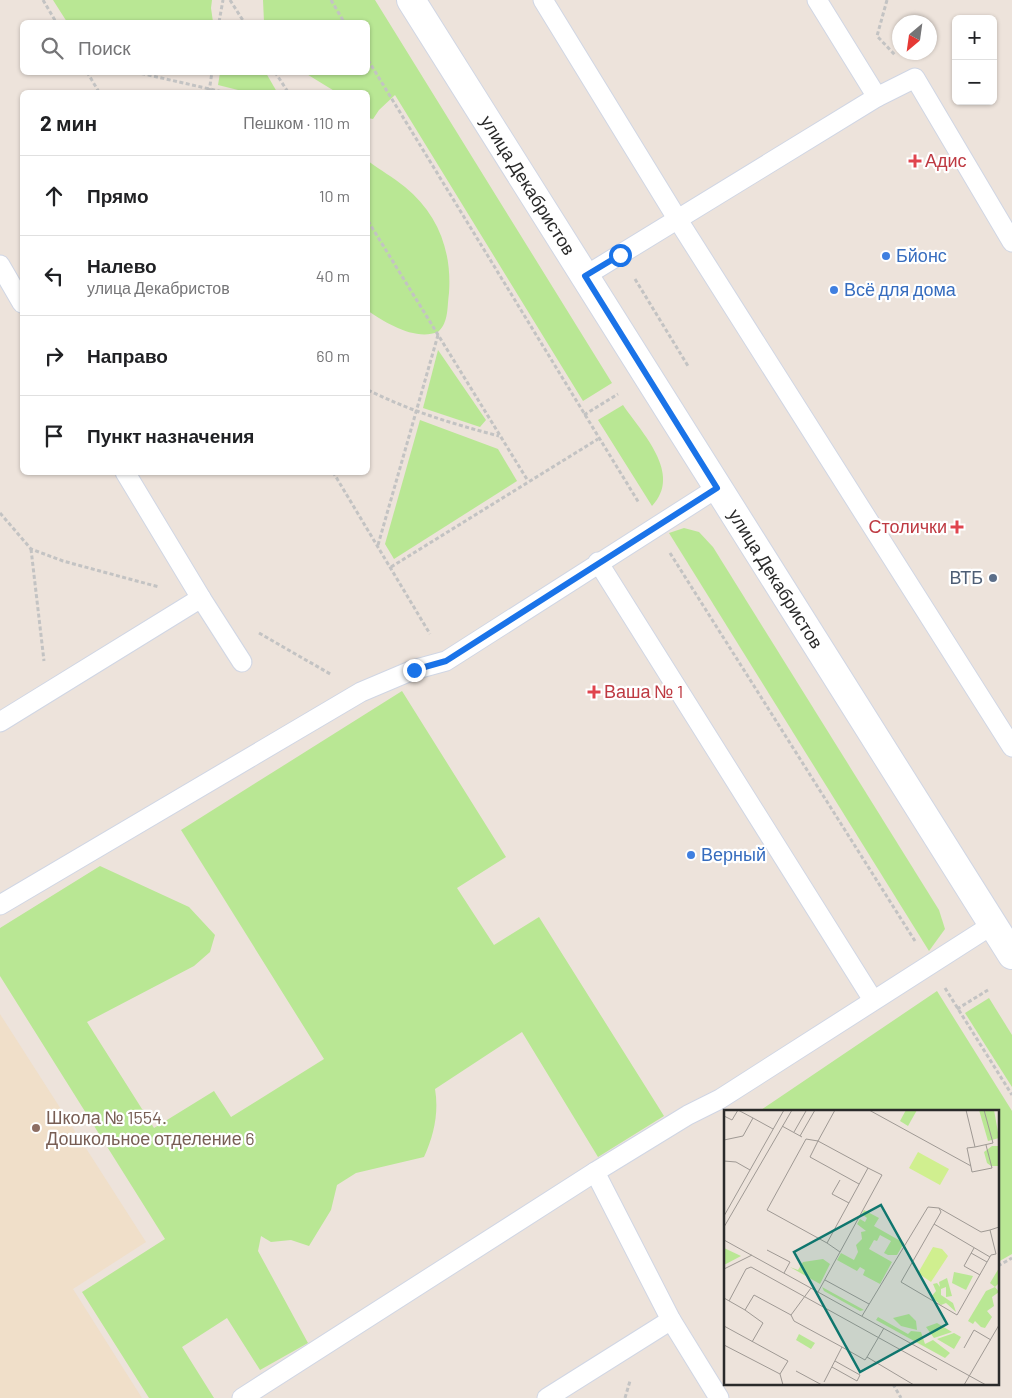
<!DOCTYPE html>
<html lang="ru">
<meta charset="utf-8">
<style>
:root{--surface:#fff;--page:#f6f6f6;--text:#202124;--muted:#757577;--line:#e0e0e0}
body{margin:0;font-family:Barlow,sans-serif;background:var(--page);color:var(--text)}
.controls{position:absolute;right:15px;top:15px;display:grid;overflow:hidden;border-radius:8px;box-shadow:0 1px 4px #0004}
.controls button{width:45px;height:45px;display:grid;place-items:center;padding:0;border:0;border-bottom:1px solid var(--line);background:var(--surface);color:var(--text);font:25px sans-serif}
.compass{position:absolute;left:892px;top:15px;width:45px;height:45px;border-radius:50%;background:var(--surface);box-shadow:0 1px 4px #0004;rotate:209deg}
.stop{position:absolute;width:15px;height:15px;margin:-11px;border:4px solid #1a73e8;border-radius:50%;background:#fff}
.stop.end{background:#1a73e8;border-color:#fff;box-shadow:0 1px 5px #0008}
.list{margin:0;padding:0;list-style:none}
h2{display:flex;justify-content:space-between;align-items:center;height:65px;margin:0;padding:0 20px;font-size:21px}
h2 small{font-size:16px;font-weight:400;color:var(--muted)}
.list li{display:grid;grid-template-columns:32px 1fr auto;gap:15px;align-items:center;box-sizing:border-box;height:80px;padding:0 20px;border-top:1px solid var(--line)}
.list b{display:block;font-size:19px;white-space:nowrap}
.list p{margin:0;font-size:16px;white-space:nowrap;color:var(--muted)}
.list em{font-size:16px;font-style:normal;color:var(--muted)}
.icon{flex:none;width:28px;height:28px;fill:none;stroke:currentColor;stroke-width:2;stroke-linecap:round;stroke-linejoin:round}
.map{position:relative;flex:none;width:1012px;height:1398px;overflow:hidden}
.search{position:absolute;background:var(--surface);box-shadow:0 1px 4px #0004;left:20px;top:20px;width:350px;height:55px;display:flex;align-items:center;gap:12px;box-sizing:border-box;padding:0 18px;border-radius:8px;color:var(--muted);font-size:19px}
.panel{position:absolute;background:var(--surface);box-shadow:0 1px 4px #0004;left:20px;top:90px;width:350px;height:385px;border-radius:8px}
.map>svg:first-child{display:block}
</style>
<div class="map">
<svg width="1012" height="1398" viewBox="0 0 1012 1398">
<rect width="100%" height="100%" fill="#ede3db"/>
<!-- education -->
<path fill="#f0dfc9" d="M 0,1014 L 146,1242 L 73,1289 L 142,1398 L 0,1398 Z"/>
<!-- green -->
<g fill="#b9e794">
<path d="M 53,0 L 212,0 L 211,8 L 213,22 L 67,22 Z"/>
<path d="M 263,0 L 375,0 L 612,383 L 583,401 L 395,95 L 379,110 L 373,119 L 368,118 L 368,92 L 336,92 L 305,73 L 368,72 L 368,22 L 264,22 Z"/>
<path d="M 220,73 L 266,73 L 277,92 L 246,92 L 218,85 Z"/>
<path d="M 368,161 C 380,170 393,177 405,187 C 438,214 452,251 449,293 C 447,307 449,322 438,332 C 415,341 386,323 368,311 Z"/>
<path d="M 438,350 L 486,420 L 480,427 L 423,408 Z"/>
<path d="M 623,405 C 642,433 683,474 652,506 L 598,420 Z"/>
<path d="M 420,420 L 498,449 L 517,481 L 394,559 L 385,544 Z"/>
<path d="M 684,528 L 699,532 L 713,547 L 939,910 L 945,929 L 929,951 L 669,533 Z"/>
<path d="M 402,691 L 506,857 L 457,888 L 494,945 L 539,917 L 664,1116 L 598,1157 L 522,1032 L 435,1089 C 439,1112 434,1135 424,1157 L 356,1173 L 337,1185 L 331,1210 L 309,1246 L 291,1240 L 271,1242 L 261,1236 L 258,1251 L 308,1343 L 260,1370 L 227,1318 L 182,1347 L 214,1398 L 149,1398 L 82,1292 L 165,1239 L 0,976 L 0,928 L 100,866 L 189,907 L 215,935 L 210,952 L 194,966 L 87,1022 L 154,1128 L 214,1091 L 231,1117 L 324,1059 L 181,830 Z"/>
<path d="M 937,991 L 1012,1111 L 1012,1254 L 998,1262 L 998,1112 L 758,1112 Z"/>
<path d="M 989,998 L 1012,1035 L 1012,1087 L 965,1013 Z"/>
</g>
<g fill="none" stroke-linecap="round" stroke-linejoin="round">
<defs>
<g id="lane">
<path d="M 543,0 L 678,220 L 1012,747"/>
<path d="M 817,0 L 877,97 L 915,78 L 1012,242"/>
<path d="M 0,265 L 22,303"/>
<path d="M 585,276 L 877,97"/>
<path d="M 598,562 L 873,1000"/>
<path d="M 201,598 L 242,662"/>
<path d="M 0,722 L 201,598 L 125,472"/>
<path d="M 0,905 L 361,692 L 413,670 L 446,661 L 717,488"/>
<path d="M 671,1320 L 719,1398"/>
<path d="M 242,1398 L 595,1172"/>
<path d="M 547,1398 L 671,1320 L 595,1172 L 688,1115 L 720,1099 L 992,925"/>
</g>
<g id="secondary">
<path id="s1" d="M 411,0 L 1012,955"/>
</g>
</defs>
<!-- lane casing -->
<use href="#lane" stroke="#d0d6e4" stroke-width="21"/>
<!-- secondary casing -->
<use href="#secondary" stroke="#d0d6e4" stroke-width="30"/>
<!-- path -->
<g stroke="#c3c3c3" stroke-width="3" stroke-dasharray="4 2.5" stroke-linecap="butt">
<path d="M 43,0 L 56,22"/>
<path d="M 230,0 L 244,22"/>
<path d="M 331,0 L 344,22"/>
<path d="M 887,0 L 877,36 L 895,55"/>
<path d="M 219,22 L 223,0"/>
<path d="M 368,60 L 639,503"/>
<path d="M 87,72 L 99,92"/>
<path d="M 135,72 L 223,92"/>
<path d="M 275,72 L 288,92"/>
<path d="M 209,92 L 212,72"/>
<path d="M 368,221 L 528,481"/>
<path d="M 635,279 L 688,366"/>
<path d="M 368,390 C 410,411 453,424 499,436"/>
<path d="M 584,415 L 618,394"/>
<path d="M 333,472 L 430,634"/>
<path d="M 0,513 L 31,549 L 63,561 L 159,587"/>
<path d="M 378,545 L 438,335"/>
<path d="M 31,549 L 44,661"/>
<path d="M 670,553 L 915,941"/>
<path d="M 391,567 L 598,439"/>
<path d="M 259,633 L 332,675"/>
<path d="M 945,988 L 1012,1095"/>
<path d="M 957,1009 L 988,990"/>
<path d="M 998,1266 L 1012,1258"/>
<path d="M 893,1384 L 901,1398"/>
<path d="M 625,1398 L 630,1381"/>
</g>
<!-- lane -->
<use href="#lane" stroke="#fff" stroke-width="19"/>
<!-- secondary -->
<use href="#secondary" stroke="#fff" stroke-width="28"/>
</g>
<g fill="none" stroke-linecap="round" stroke-linejoin="round">
<!-- route -->
<path stroke="#1a73e8" stroke-width="6" d="M 414,670 L 446,661 L 717,488 L 585,276 L 620,255"/>
</g>
<!-- markers -->
<g fill="#e0444e" stroke="#fff" stroke-width="2">
<path d="M912.5 153.5h5v5h5v5h-5v5h-5v-5h-5v-5h5z"/>
<path d="M954.5 519.5h5v5h5v5h-5v5h-5v-5h-5v-5h5z"/>
<path d="M591.5 684.5h5v5h5v5h-5v5h-5v-5h-5v-5h5z"/>
</g>
<g fill="#3f7fe0" stroke="#fff" stroke-width="2">
<circle cx="886" cy="256" r="5"/>
<circle cx="834" cy="290" r="5"/>
<circle cx="691" cy="855" r="5"/>
</g>
<circle fill="#5c6f8a" stroke="#fff" stroke-width="2" cx="993" cy="578" r="5"/>
<circle fill="#8d6e63" stroke="#fff" stroke-width="2" cx="36" cy="1128" r="5"/>
<g text-anchor="middle" stroke-width="4.5" stroke-linejoin="round" paint-order="stroke">
<!-- health labels -->
<g font-size="18" fill="#be3a42" stroke="#fff" text-anchor="start">
<text x="925" y="167">Адис</text>
<text x="947" y="533" text-anchor="end">Столички</text>
<text x="604" y="698">Ваша № 1</text>
</g>
<!-- street labels -->
<g font-size="18" fill="#2a2a2a" stroke="#fff">
<text dy="6" stroke="none"><textPath href="#s1" startOffset="219">улица Декабристов</textPath></text>
<text dy="6" stroke="none"><textPath href="#s1" startOffset="684">улица Декабристов</textPath></text>
</g>
<!-- shop labels -->
<g font-size="18" fill="#366cbe" stroke="#fff" text-anchor="start">
<text x="896" y="262">Бйонс</text>
<text x="844" y="296">Всё для дома</text>
<text x="701" y="861">Верный</text>
</g>
<!-- service labels -->
<g font-size="18" fill="#4e5e75" stroke="#fff" text-anchor="end">
<text x="983" y="584">ВТБ</text>
</g>
<!-- education labels -->
<g font-size="18" fill="#785e54" stroke="#fff" text-anchor="start">
<text x="46" y="1124">Школа № 1554.<tspan x="46" dy="21">Дошкольное отделение 6</tspan></text>
</g>
</g>
<!-- overview -->
<g transform="translate(724 1110)">
<rect width="275" height="275" fill="#ede3db"/>
<path d="M 182,0 L 193,0 L 184,16 L 176,11 ZM 255,0 L 270,0 L 275,28 L 264,31 ZM 268,36 L 275,36 L 275,56 L 267,56 L 263,53 L 260,42 ZM 140,100 L 155,108 L 150,116 L 180,133 L 173,145 L 164,145 L 160,143 L 167,131 L 156,125 L 153,131 L 150,130 L 145,139 L 168,152 L 156,174 L 139,165 L 141,160 L 136,157 L 133,161 L 113,150 L 117,143 L 130,150 L 134,142 L 132,135 L 138,129 L 137,122 L 142,121 L 133,114 L 136,109 L 141,112 L 143,108 L 138,104 ZM 0,138 L 17,146 L 0,155 ZM 99,149 L 106,154 L 96,174 L 66,157 L 74,160 L 79,152 ZM 275,158 L 275,173 L 271,177 L 275,182 L 268,187 L 270,196 L 263,201 L 268,207 L 261,218 L 257,217 L 251,211 L 249,214 L 244,211 L 262,181 L 271,177 L 266,173 ZM 230,162 L 249,166 L 242,180 L 228,173 ZM 223,168 L 228,186 L 222,187 L 222,177 L 217,179 L 217,185 L 229,193 L 232,202 L 222,193 L 217,195 L 207,187 L 212,181 L 209,174 L 213,173 L 216,177 L 215,172 ZM 98,177 L 140,200 L 136,201 L 100,181 ZM 185,204 L 192,211 L 193,220 L 177,216 L 169,208 ZM 154,207 L 184,224 L 187,221 L 197,222 L 201,234 L 209,230 L 226,243 L 221,248 L 152,210 ZM 213,213 L 228,222 L 210,228 L 202,217 ZM 230,223 L 237,227 L 230,239 L 213,229 ZM 75,224 L 91,233 L 87,239 L 72,230 Z" fill="#b9e794"/>
<path d="M 194,42 L 225,59 L 216,75 L 185,58 ZM 209,137 L 218,139 L 224,146 L 207,172 L 194,163 Z" fill="#d0ef8f"/>
<path fill="none" stroke="#9f9994" stroke-width="1" d="M 145,0 L 247,56M 242,0 L 251,37 L 243,38 L 248,62 L 268,58 L 262,35M 0,6 L 8,10 L 14,0 L 29,8M 58,16 L 78,27M 70,22 L 82,1M 76,26 L 91,0M 0,30 L 19,26 L 29,8 L 49,19M 251,37 L 269,33 L 260,0M 0,51 L 12,52 L 26,60M 116,70 L 108,84 L 125,93M 215,98 L 217,102 L 177,172 L 233,205 L 267,145 L 272,144 L 266,120 L 275,117M 0,106 L 60,0M 210,114 L 266,147M 0,117 L 68,0M 0,130 L 262,275M 103,133 L 43,100 L 82,29 L 94,31 L 86,47 L 135,74M 250,138 L 240,156 L 256,165M 43,140 L 66,152 L 60,163M 116,142 L 158,65 L 144,58M 247,143 L 263,152M 0,159 L 28,145M 101,170 L 145,194M 87,178 L 67,205 L 70,211 L 118,237 L 100,272M 94,182 L 116,142 L 103,133 L 144,58 L 94,31 L 111,0M 0,188 L 21,200 L 30,185 L 67,205M 5,191 L 22,159 L 27,157 L 213,260M 21,200 L 39,213 L 28,232M 138,206 L 204,97 L 215,98 L 257,122 L 266,120M 0,216 L 64,251 L 56,264M 0,235 L 56,264 L 59,275M 118,237 L 141,250 L 143,247 L 190,275M 240,238 L 250,220 L 267,230M 143,247 L 160,218M 108,257 L 133,271 L 136,265 L 111,251M 72,261 L 98,275M 240,275 L 275,215"/>
<path fill="#0f766e" fill-opacity="0.15" stroke="#0f766e" stroke-width="2.5" d="M 157,95 L 223,214 L 136,262 L 70,142 Z"/>
<rect width="275" height="275" fill="none" stroke="#2a2a2a" stroke-width="2.5"/>
</g>
</svg>
<div class="controls">
<button>+</button>
<button>−</button>
</div>
<svg class="compass" viewBox="-18 -18 36 36"><path d="M0-13l5 13h-10z" fill="#e53935"/><path d="M0 13l5-13h-10z" fill="#757577"/></svg>
<div class="stop" style="left:620px;top:255px"></div>
<div class="stop end" style="left:414px;top:670px"></div>
<div class="search"><svg class="icon" aria-label="search" viewBox="0 0 24 24"><circle cx="10" cy="10" r="6"/><path d="M15 15l6 6"/></svg>Поиск</div>
<section class="panel">
<h2>2 мин<small>Пешком · 110 m</small></h2>
<ul class="list">
<li><svg class="icon" aria-label="ahead" viewBox="0 0 24 24"><path d="M12 20V5M6 11l6-6 6 6"/></svg><div><b>Прямо</b></div><em>10 m</em></li>
<li><svg class="icon" aria-label="left" viewBox="0 0 24 24"><path d="M17 20v-9H6M10 6l-5 5 5 5"/></svg><div><b>Налево</b><p>улица Декабристов</p></div><em>40 m</em></li>
<li><svg class="icon" aria-label="right" viewBox="0 0 24 24"><path d="M7 20v-9h11M14 6l5 5-5 5"/></svg><div><b>Направо</b></div><em>60 m</em></li>
<li><svg class="icon" aria-label="arrive" viewBox="0 0 24 24"><path d="M6 21V4h12l-3 4 3 4H6"/></svg><div><b>Пункт назначения</b></div></li>
</ul>
</section>
</div>
